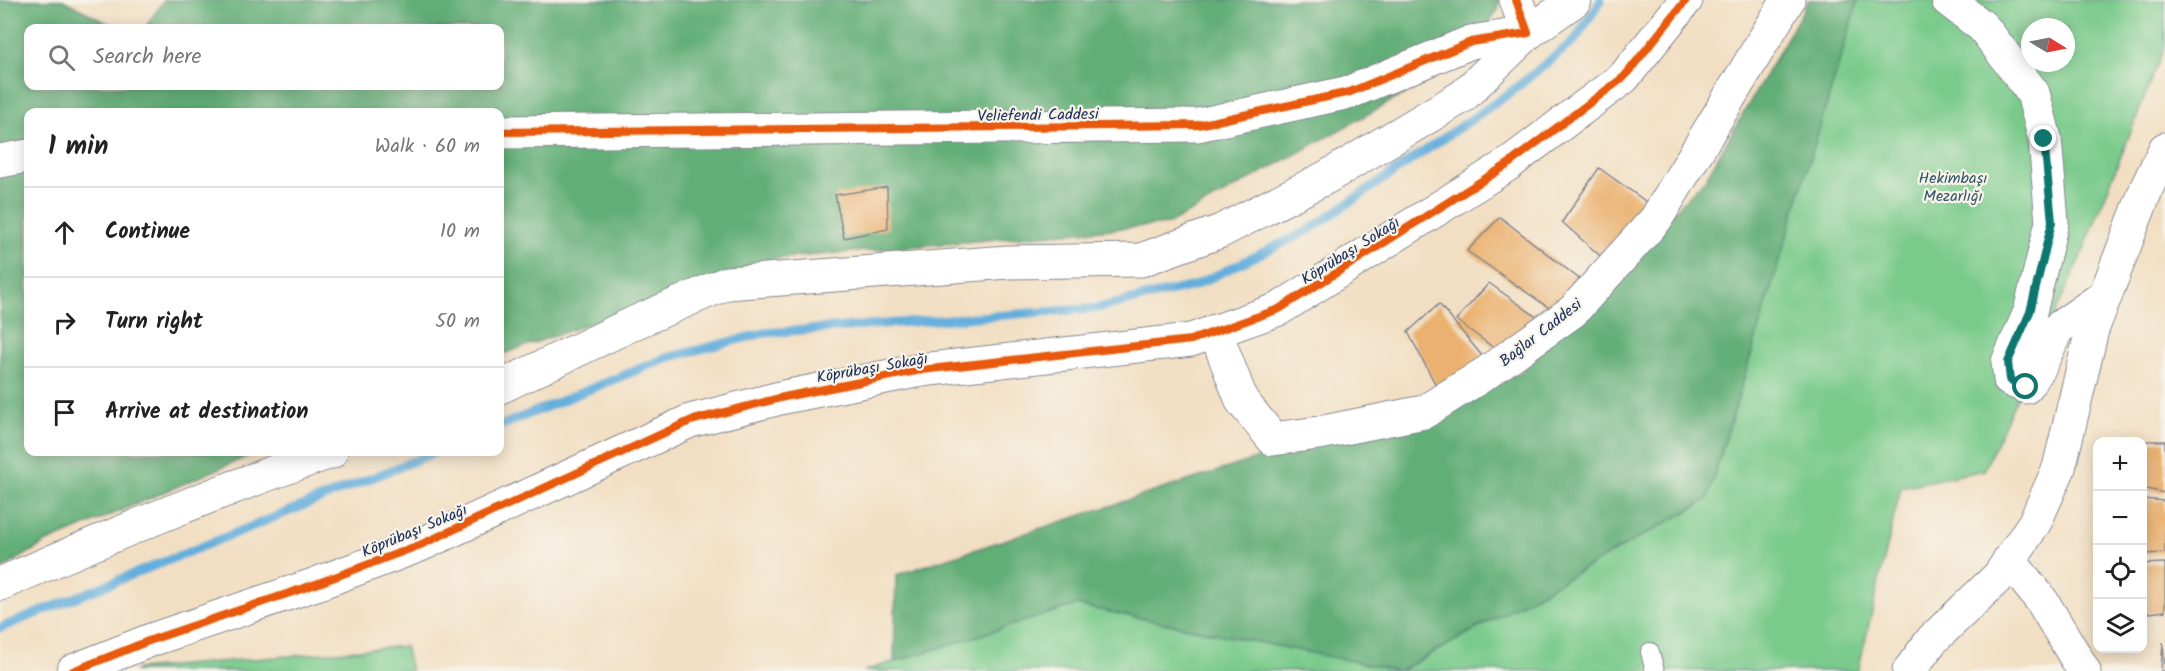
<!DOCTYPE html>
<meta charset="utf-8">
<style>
:root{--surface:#fff;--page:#f2f2f2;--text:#222;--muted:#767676;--line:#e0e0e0}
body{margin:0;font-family:Kalam,sans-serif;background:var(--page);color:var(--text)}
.controls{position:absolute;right:18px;bottom:18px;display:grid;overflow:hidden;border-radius:12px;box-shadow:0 3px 15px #0003}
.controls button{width:54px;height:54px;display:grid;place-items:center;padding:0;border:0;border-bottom:2px solid var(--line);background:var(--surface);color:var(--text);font:30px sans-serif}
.compass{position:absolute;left:2021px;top:18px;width:54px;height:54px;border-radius:50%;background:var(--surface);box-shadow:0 3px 15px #0003;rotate:100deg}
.stop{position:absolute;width:18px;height:18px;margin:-14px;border:4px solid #0f766e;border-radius:50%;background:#fff}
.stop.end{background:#0f766e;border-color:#fff;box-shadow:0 2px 6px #0008}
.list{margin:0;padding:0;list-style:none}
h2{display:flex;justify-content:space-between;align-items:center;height:78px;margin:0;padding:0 24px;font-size:26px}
h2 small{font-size:20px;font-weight:400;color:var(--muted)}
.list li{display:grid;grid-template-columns:39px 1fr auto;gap:18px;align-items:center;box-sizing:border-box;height:90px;padding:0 24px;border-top:2px solid var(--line)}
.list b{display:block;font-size:22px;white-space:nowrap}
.list em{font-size:20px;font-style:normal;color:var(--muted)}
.icon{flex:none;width:33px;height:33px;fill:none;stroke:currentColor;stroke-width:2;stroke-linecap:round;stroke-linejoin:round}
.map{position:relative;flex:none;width:2165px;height:671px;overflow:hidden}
.search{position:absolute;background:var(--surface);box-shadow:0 3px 15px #0003;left:24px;top:24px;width:480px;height:66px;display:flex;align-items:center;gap:15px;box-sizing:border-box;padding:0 21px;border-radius:12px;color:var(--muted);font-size:22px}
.panel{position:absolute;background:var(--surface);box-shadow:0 3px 15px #0003;left:24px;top:108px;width:480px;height:348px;border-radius:12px}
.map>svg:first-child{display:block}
</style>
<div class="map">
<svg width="2165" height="671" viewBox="0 0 2165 671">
<rect width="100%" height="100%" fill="#f7f3e8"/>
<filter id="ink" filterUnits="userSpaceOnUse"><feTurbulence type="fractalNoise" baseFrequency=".0167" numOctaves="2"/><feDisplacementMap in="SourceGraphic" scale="12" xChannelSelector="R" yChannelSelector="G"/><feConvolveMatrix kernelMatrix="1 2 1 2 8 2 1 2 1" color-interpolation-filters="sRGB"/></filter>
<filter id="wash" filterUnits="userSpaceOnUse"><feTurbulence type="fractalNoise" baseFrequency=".008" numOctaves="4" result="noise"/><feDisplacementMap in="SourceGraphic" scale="24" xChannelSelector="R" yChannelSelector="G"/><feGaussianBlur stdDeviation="1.35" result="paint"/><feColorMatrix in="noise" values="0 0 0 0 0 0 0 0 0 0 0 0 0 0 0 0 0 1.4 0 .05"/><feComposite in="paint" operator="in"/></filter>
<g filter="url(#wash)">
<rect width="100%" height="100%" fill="#f2dfc3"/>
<!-- green -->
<g fill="#79ca8b" stroke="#4a7c74" stroke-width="1.5" fill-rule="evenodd">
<path d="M 1858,0 L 2165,0 L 2165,45 L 2083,252 L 1984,470 L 1901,487 L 1858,671 L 864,671 L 1076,605 L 1401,671 L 1707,500 ZM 2030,27 L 2066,27 L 2066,63 L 2030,63 Z"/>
<path d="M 405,646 L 411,671 L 135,671 L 138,669 Z"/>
</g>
<!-- forest -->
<g fill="#62ae77" stroke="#3e6e6a" stroke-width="1.5">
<path d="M 0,0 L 63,0 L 117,28 L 28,28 L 28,86 L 500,86 L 500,28 L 145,28 L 164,0 L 1499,0 L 1498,10 L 1457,65 L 1169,224 L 773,259 L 500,355 L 500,112 L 28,112 L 28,452 L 258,452 L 45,543 L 0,570 Z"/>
<path d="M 1809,0 L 1858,0 L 1707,500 L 1400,671 L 1076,605 L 894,662 L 896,575 L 1519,374 L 1706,178 Z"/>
</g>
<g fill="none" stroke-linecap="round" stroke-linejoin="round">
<!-- stream -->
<g stroke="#63aedc" stroke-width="9">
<path d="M 500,426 L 666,358 L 764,333 L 1097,308 L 1194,286 L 1309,230 L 1511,92 L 1575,40 L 1601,0"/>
<path d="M 0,628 L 436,452"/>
</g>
</g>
<g id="blocks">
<!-- building -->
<g fill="#ebb16f">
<path d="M 1599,168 L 1652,206 L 1607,262 L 1562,222 Z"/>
<path d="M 887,187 L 888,229 L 844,238 L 835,195 Z"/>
<path d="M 1500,217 L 1582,281 L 1555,312 L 1467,251 Z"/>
<path d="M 1489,283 L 1538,318 L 1498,351 L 1456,320 Z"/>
<path d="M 1439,304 L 1483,357 L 1439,391 L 1408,332 Z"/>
<path d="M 2142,441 L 2165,441 L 2165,493 L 2142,488 Z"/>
<path d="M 2142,499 L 2165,501 L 2165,553 L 2142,554 Z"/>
<path d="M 2165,563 L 2165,611 L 2142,614 L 2142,564 Z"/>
<path d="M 2163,642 L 2165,671 L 2161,671 Z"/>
</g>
</g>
</g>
<g filter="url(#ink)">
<use href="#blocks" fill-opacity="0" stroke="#868790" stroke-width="1.5"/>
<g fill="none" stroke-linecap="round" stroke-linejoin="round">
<defs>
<path id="lane" d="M 1650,652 L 1655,671"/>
<g id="street">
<path d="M 1948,0 L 1983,27 L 2033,93 L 2045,139 L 2052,222 L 2030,312 L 2008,362 L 2010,380 L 2026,387 L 2039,368 L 2057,329 L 2106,295"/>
<path d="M 500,132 L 1198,125 L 1350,92 L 1471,42 L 1528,33 L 1516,0"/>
<path d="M 0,161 L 28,156"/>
<path d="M 1215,331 L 1242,401 L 1273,439 L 1319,433 L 1424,412 L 1486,373 L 1573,311 L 1656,219 L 1788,0"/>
<path d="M 500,387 L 636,322 L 727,283 L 1008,262 L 1141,260 L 1221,231 L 1327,177 L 1463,96 L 1528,33 L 1575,0"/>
<path d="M 2009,560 L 2042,601 L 2084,671"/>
<path d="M 0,584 C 109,537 218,490 331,452"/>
<path d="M 73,671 L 151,640 L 316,584 L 420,545 L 690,421 L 784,397 L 921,370 L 1191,340 L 1279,309 L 1507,165 L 1624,77 L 1686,0"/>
<path d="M 1909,671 L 1932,640 L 1999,576 L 2035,522 L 2059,468 L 2092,330 L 2147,187 L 2165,149"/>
</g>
</defs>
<!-- lane casing -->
<use href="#lane" stroke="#868790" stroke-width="20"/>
<!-- street casing -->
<use href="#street" stroke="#868790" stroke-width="35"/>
<!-- lane -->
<use href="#lane" stroke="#fff" stroke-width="18"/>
<!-- street -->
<use href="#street" stroke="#fff" stroke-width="33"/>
<defs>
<g id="cycleway">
<path d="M 500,132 L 1198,125 L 1350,92 L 1471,42 L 1528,33 L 1516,0"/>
<path d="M 73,671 L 151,640 L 316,584 L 420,545 L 690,421 L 784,397 L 921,370 L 1191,340 L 1279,309 L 1507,165 L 1624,77 L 1686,0"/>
</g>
</defs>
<!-- cycleway casing -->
<use href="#cycleway" stroke="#f7f3e8" stroke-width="11"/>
<!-- cycleway -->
<use href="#cycleway" stroke="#e8590c" stroke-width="8"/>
</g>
</g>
<g fill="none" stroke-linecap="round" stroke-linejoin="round" filter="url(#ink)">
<!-- route -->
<path stroke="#0f766e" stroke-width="8" d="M 2026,387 L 2010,380 L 2008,362 L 2030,312 L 2052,222 L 2044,139"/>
</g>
<g text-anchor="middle" stroke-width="4.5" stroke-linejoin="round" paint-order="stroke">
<!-- street labels -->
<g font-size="16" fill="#1b2f5e" stroke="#f7f3e8">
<text transform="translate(1038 114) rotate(-1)" y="6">Veliefendi Caddesi</text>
<text transform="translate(1350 250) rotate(-32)" y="6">Köprübaşı Sokağı</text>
<text transform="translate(1540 332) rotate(-38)" y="6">Bağlar Caddesi</text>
<text transform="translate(872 367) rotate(-10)" y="6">Köprübaşı Sokağı</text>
<text transform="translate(414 530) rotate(-23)" y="6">Köprübaşı Sokağı</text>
</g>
<!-- park labels -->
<g font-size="16" fill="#325669" stroke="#f7f3e8">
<text x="1953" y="183">Hekimbaşı<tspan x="1953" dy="18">Mezarlığı</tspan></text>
</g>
</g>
</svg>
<div class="controls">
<button>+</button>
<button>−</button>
<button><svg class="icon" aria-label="locate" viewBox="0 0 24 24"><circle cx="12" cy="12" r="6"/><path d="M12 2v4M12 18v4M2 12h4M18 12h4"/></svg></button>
<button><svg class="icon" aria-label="layers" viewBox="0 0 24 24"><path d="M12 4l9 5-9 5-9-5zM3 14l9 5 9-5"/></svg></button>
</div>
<svg class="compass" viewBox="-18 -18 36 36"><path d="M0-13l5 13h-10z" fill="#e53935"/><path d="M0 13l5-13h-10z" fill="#767676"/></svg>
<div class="stop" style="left:2026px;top:387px"></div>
<div class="stop end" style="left:2044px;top:139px"></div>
<div class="search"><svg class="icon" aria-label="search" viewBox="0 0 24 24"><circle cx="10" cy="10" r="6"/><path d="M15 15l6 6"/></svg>Search here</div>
<section class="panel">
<h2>1 min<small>Walk · 60 m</small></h2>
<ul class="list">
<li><svg class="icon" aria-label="ahead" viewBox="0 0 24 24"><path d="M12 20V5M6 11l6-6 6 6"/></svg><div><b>Continue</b></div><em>10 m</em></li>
<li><svg class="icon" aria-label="right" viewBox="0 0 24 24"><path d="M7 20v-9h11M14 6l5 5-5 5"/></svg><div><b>Turn right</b></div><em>50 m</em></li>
<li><svg class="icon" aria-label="arrive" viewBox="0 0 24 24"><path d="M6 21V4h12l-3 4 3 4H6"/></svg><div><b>Arrive at destination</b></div></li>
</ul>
</section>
</div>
